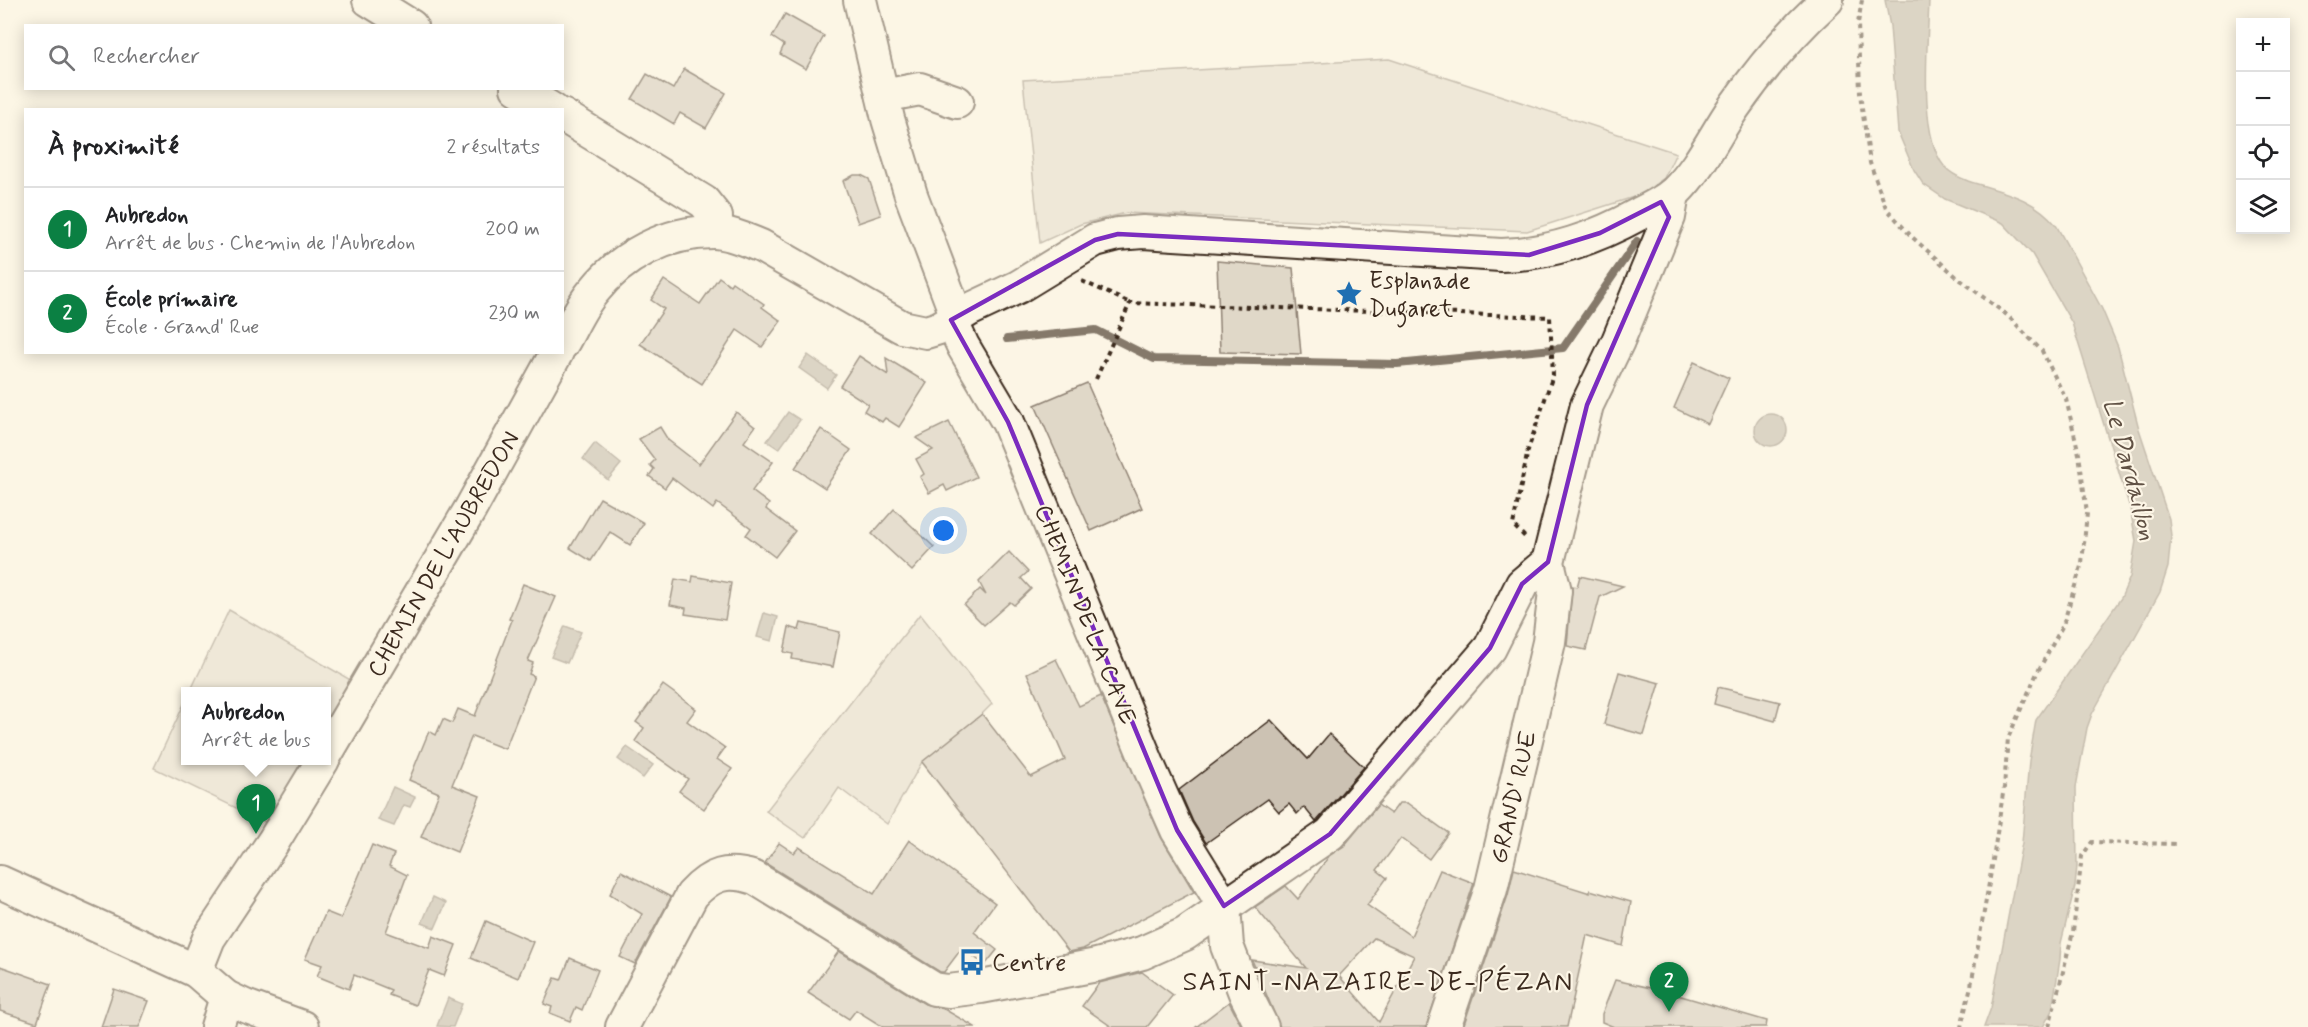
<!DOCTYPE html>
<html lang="fr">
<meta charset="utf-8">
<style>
:root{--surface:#fff;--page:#f6f6f6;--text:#202124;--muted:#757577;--line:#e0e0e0;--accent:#0b8043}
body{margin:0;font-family:Mynerve,sans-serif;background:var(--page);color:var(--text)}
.controls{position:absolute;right:18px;top:18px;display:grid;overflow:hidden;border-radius:0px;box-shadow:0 3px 15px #0003}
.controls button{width:54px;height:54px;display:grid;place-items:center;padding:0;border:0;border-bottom:2px solid var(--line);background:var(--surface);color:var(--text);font:30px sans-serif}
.you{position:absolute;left:944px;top:531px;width:21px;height:21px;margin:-15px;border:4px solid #fff;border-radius:50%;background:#1a73e8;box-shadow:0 0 0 9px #1a73e833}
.badge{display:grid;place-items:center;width:39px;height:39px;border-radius:50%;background:var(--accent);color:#fff;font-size:20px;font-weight:700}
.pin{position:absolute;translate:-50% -50px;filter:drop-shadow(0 2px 3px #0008)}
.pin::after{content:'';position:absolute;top:32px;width:21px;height:18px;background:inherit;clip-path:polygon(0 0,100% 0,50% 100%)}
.popup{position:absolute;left:181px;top:687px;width:150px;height:78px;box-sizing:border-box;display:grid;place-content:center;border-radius:0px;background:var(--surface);filter:drop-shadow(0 2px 4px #0005);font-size:20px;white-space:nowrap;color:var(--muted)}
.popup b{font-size:22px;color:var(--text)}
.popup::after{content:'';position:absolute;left:50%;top:100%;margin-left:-12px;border:12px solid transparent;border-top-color:var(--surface)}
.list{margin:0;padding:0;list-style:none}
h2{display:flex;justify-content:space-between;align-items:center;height:78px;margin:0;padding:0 24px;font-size:26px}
h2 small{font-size:20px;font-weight:400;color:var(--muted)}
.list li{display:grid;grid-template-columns:39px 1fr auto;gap:18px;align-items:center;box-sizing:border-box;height:84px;padding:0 24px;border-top:2px solid var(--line)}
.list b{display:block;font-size:22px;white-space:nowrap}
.list p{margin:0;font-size:20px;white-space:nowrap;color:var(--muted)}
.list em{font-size:20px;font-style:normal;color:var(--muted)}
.icon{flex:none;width:33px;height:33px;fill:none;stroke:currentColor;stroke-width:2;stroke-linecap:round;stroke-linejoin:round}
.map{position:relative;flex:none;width:2308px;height:1027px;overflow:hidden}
.search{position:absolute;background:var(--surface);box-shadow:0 3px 15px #0003;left:24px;top:24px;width:540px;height:66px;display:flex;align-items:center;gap:15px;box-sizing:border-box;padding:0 21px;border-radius:0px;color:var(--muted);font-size:22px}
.panel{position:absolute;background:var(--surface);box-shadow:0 3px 15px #0003;left:24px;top:108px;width:540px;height:246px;border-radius:0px}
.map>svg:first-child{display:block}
</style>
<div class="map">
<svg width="2308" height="1027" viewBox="0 0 2308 1027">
<rect width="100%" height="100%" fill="#fcf5e5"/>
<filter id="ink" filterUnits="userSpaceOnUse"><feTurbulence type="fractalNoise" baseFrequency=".0167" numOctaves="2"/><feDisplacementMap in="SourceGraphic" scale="12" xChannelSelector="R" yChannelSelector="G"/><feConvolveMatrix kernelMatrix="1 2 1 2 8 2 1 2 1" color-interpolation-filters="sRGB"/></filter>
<g filter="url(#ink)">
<!-- green -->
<g fill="#e0d8c8" stroke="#8e8173" stroke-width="1.5">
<path d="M 1389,59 L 1676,153 L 1664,178 L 1640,195 L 1527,231 L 1126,213 L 1081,224 L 1040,243 L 1023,80 Z"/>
<path d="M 1217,261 L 1293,268 L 1301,354 L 1220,352 Z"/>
<path d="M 1087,383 L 1142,508 L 1091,531 L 1035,405 Z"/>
<path d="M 229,610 L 354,682 L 327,729 L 326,692 L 190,692 Z"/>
<path d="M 920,614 L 992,704 L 982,714 L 922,762 L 887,824 L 839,788 L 805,838 L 766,811 Z"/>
<path d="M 185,702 L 186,760 L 306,761 L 265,822 L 154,768 Z"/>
</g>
<!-- water -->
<g fill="#b7ad9e" stroke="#85796b" stroke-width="1.5">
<path d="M 1885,0 L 1929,0 C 1928,41 1918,135 1944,166 C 1949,172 1960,178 1968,181 C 2001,192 2032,196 2056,225 L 2102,309 L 2118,347 L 2139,429 L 2169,519 L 2171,536 L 2168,567 L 2160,592 L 2092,714 L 2087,728 L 2076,787 L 2077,866 L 2075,886 L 2061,943 L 2060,959 L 2052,1010 L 2043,1027 L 1984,1027 L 1991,1008 L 2022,843 L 2029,761 L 2036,720 L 2121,598 L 2130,577 L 2136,541 L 2130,508 L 2072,323 L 2032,254 L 2003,223 L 1945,199 L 1923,184 L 1914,170 L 1898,132 L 1890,26 Z"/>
<path d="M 808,355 L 836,375 L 827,388 L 799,368 Z"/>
<path d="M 788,412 L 800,420 L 779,449 L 767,441 Z"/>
<circle cx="1771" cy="430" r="16"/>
<path d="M 595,443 L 621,464 L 608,480 L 583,459 Z"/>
<path d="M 764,613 L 778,617 L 772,641 L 757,637 Z"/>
<path d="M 565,626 L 581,632 L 567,663 L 551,657 Z"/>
<path d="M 627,747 L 653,765 L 643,778 L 618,759 Z"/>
<path d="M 393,787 L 415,797 L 410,807 L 404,805 L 394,826 L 378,820 Z"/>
<path d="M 433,897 L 446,903 L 435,928 L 422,923 Z"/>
<path d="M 448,998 L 462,1004 L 453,1027 L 437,1026 Z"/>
</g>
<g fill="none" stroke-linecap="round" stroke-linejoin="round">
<!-- stream -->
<path stroke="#85796b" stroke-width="8" d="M 1007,339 L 1096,330 L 1154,359 L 1397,364 L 1563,348 L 1637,241"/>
</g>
<!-- building -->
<g fill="#ccc2b3" stroke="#3b2a1e" stroke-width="1.5" fill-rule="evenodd">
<path d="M 785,14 L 824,36 L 806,69 L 780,54 L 784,45 L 772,37 Z"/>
<path d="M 684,69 L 726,93 L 706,128 L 680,113 L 674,124 L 632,99 L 647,74 L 673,89 Z"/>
<path d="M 854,175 L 861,175 L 869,179 L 881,215 L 858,223 L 843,181 Z"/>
<path d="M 719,277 L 730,285 L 732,282 L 764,304 L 762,307 L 781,321 L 762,347 L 737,330 L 702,384 L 640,344 L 664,309 L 651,300 L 664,280 L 700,304 Z"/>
<path d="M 859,356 L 888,375 L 886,358 L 927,383 L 899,427 L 885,418 L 882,422 L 864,411 L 868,404 L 840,386 Z"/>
<path d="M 1694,362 L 1729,378 L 1708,424 L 1674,408 Z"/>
<path d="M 736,412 L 755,427 L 744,442 L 773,462 L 752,491 L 769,504 L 766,509 L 795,531 L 775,557 L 746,535 L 751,528 L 717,503 L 713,509 L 672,478 L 665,488 L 649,476 L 654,469 L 650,465 L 655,460 L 639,439 L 660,427 L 668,440 L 699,464 Z"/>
<path d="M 949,422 L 976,477 L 947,491 L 944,485 L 929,493 L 920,477 L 924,474 L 916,459 L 933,450 L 916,438 Z"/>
<path d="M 821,429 L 851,450 L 825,488 L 795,468 Z"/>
<path d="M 600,498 L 644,523 L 630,545 L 610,532 L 591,561 L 570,548 Z"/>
<path d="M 894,509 L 934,547 L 912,571 L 872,534 Z"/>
<path d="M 1009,552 L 1028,572 L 1021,578 L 1031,589 L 1014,605 L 1010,602 L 984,625 L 964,605 L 980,589 L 986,595 L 979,582 Z"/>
<path d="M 693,576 L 731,583 L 725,620 L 685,614 L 686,608 L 670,605 L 675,579 L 692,582 Z"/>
<path d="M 1580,576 L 1623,586 L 1600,597 L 1586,650 L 1567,646 L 1572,586 L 1577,587 Z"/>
<path d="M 523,584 L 556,597 L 528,661 L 533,663 L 529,674 L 534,676 L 505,749 L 472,736 L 452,785 L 480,796 L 457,852 L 421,837 L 439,793 L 409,780 L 429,731 L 436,735 L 443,719 L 452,723 L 458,709 L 475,716 L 512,620 L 509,619 Z"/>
<path d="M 801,623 L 840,632 L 833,667 L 792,659 L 793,654 L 784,652 L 789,627 L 799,630 Z"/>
<path d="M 1056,659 L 1079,706 L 1101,696 L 1161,837 L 1194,892 L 1083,949 L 1069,952 L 922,762 L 982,714 L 1031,777 L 1065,760 L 1027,673 Z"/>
<path d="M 1619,672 L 1660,683 L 1644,735 L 1604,724 Z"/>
<path d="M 663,685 L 696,709 L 687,721 L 725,748 L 717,759 L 732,769 L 704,809 L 679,791 L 688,779 L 635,741 L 644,728 L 636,722 Z"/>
<path d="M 1718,687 L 1780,702 L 1775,721 L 1714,704 Z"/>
<path d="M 1271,720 L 1308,759 L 1329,734 L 1364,767 L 1316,822 L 1304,807 L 1297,814 L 1289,804 L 1279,812 L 1268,799 L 1206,843 L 1193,822 L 1179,790 Z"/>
<path d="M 1399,803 L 1407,803 L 1448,833 L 1429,859 L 1401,838 L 1377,870 L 1387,878 L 1367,905 L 1411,936 L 1440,870 L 1474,883 L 1426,1027 L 1280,1027 L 1252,960 L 1306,968 L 1255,907 L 1286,886 L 1298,899 L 1329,856 L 1344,846 L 1378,805 L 1391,814 ZM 1374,938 L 1414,956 L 1379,1022 L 1339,976 Z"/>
<path d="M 909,840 L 995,903 L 974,932 L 997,950 L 985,965 L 962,948 L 944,972 L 940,972 L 765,863 L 779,843 L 794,853 L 799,847 L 874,894 Z"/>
<path d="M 372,845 L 394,854 L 389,866 L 407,875 L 386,932 L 429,948 L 433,936 L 456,945 L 444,976 L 429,970 L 415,1005 L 389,995 L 391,990 L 354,975 L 349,989 L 317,976 L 322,965 L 305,959 L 326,912 L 341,918 Z"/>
<path d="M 1514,869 L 1590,893 L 1590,890 L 1631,902 L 1623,946 L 1587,935 L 1567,1027 L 1463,1027 L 1508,895 Z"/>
<path d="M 621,871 L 671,897 L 635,964 L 620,957 L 642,914 L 610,894 Z"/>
<path d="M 486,921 L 533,942 L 518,978 L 471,958 Z"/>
<path d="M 839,951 L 925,1004 L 944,1009 L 975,1027 L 883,1027 L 856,1010 L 849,1019 L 808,993 Z"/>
<path d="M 570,958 L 598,970 L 582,1010 L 576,1007 L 570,1021 L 550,1013 L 552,1007 L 544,1004 L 555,978 L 561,980 Z"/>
<path d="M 0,966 L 51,984 L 37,1023 L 0,1011 Z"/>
<path d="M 1142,972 L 1173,995 L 1147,1027 L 1112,1027 L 1082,1006 L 1099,983 Z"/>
<path d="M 1615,980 L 1664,991 L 1767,1021 L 1766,1027 L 1614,1027 L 1602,1022 L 1602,1014 Z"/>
<path d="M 114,989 L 149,1001 L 139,1027 L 101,1027 Z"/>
<path d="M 1229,1002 L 1242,1027 L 1196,1027 Z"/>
</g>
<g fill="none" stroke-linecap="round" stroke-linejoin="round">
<defs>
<g id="minor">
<path d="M 369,0 L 411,26"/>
<path d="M 860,0 L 888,119 L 911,195 L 957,317"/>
<path d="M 517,88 L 553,110"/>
<path d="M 883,96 L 920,89 L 957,102"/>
<path d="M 562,115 L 704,202 L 716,217 L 715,232"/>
<path d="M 951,320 L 963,346 L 1008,422 L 1150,769 L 1177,830 L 1224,906 L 1227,946 L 1245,993 L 1262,1027"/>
<path d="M 562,344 C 572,327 580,307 593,292 C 621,256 666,232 713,232 C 729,232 746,240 761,246 L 902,327 L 926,332 L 939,328 L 969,310 L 1018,287 L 1095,240 L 1118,234 L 1143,232 L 1501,255 C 1551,254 1595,238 1639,214 C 1651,208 1664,202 1674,193 C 1700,168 1714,136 1734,107 C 1761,68 1792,32 1827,0"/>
<path d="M 326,754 L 471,508 L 557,352"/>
<path d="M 0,882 L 196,971 L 226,997 L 245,1006 L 302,1027"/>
<path d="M 196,971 L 209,938 L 273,842 L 323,760"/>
<path d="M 217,1027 L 226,997"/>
<path d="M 622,1027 L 692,895 C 711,874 727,869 755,878 L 934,989 L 948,991 L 981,987 L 1097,965 L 1142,953 L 1185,934 L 1330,834 L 1490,648 L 1522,584 L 1548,562"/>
<path d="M 1444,1027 L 1491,889 L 1549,642 L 1555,591 L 1548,562 L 1587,405 L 1618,341 L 1669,217 L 1673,194"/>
</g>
</defs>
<!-- minor casing -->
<use href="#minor" stroke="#3b2a1e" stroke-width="36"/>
<!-- path -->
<g stroke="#3b2a1e" stroke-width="4" stroke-dasharray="4.5 4.5" stroke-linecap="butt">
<path d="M 1862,0 L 1858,23 L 1860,94 L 1870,163 L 1886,208 L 1912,237 L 1958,278 L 2007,315 L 2042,351 L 2066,399 L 2079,454 L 2087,513 L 2082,563 L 2063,625 L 2037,673 L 2008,738 L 2004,787 L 1992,866 L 1971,986 L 1961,1027"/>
<path d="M 1082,281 L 1130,303"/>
<path d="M 1096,379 L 1130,303 L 1550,317 L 1553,375 L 1528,450 L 1513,525 L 1525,537"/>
<path d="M 2049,1027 L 2073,932 L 2082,856 L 2092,842 L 2176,844"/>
</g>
<!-- minor -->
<use href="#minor" stroke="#fcf5e5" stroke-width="32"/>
</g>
</g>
<!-- marked area -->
<path d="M0 0H2308V1027H0ZM 1661,202 L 1669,217 L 1587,405 L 1548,562 L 1522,584 L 1490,648 L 1330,834 L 1224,906 L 1177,830 L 1008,422 L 951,320 L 1095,240 L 1118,234 L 1529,255 L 1600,233 Z" fill="#fcf5e5" fill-opacity=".55" fill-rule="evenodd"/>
<path fill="none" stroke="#7b2cbf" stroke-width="4.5" stroke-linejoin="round" d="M 1661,202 L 1669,217 L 1587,405 L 1548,562 L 1522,584 L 1490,648 L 1330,834 L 1224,906 L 1177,830 L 1008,422 L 951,320 L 1095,240 L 1118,234 L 1529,255 L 1600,233 Z"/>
<!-- icons -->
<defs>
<symbol id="sight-bare" viewBox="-9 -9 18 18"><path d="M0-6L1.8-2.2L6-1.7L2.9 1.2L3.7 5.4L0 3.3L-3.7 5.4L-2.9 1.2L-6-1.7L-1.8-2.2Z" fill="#1f6fb2" stroke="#fcf5e5" stroke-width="2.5" paint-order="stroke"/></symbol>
<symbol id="bus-bare" viewBox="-9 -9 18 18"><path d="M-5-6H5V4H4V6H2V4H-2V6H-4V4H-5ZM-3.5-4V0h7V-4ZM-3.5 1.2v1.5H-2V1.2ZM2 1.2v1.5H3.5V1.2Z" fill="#1f6fb2" stroke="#fcf5e5" stroke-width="2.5" paint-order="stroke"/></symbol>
</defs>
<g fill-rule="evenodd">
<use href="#sight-bare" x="1330" y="275" width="38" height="38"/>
<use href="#bus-bare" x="953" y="943" width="38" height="38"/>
</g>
<g text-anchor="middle" stroke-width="4.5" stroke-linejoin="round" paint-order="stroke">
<!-- poi labels -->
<g font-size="24" fill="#3b2a1e" stroke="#fcf5e5" text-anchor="start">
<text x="1369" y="288">Esplanade<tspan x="1369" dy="28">Dugaret</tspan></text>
<text x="992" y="970">Centre</text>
</g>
<!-- street labels -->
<g font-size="24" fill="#3b2a1e" stroke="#fcf5e5">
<text transform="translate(443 554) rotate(-60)" y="8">CHEMIN DE L'AUBREDON</text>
<text transform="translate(1086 614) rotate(68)" y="8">CHEMIN DE LA CAVE</text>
<text transform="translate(1513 797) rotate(-77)" y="8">GRAND' RUE</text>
</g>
<!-- water labels -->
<g font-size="26" font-style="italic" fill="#605144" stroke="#fcf5e5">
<text transform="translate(2131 469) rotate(75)" y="9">Le Dardaillon</text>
</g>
<!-- quarter labels -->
<g font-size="27" letter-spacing="1.5" fill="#3b2a1e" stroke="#fcf5e5">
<text x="1378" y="990">SAINT-NAZAIRE-DE-PÉZAN</text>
</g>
</g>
</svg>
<div class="controls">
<button>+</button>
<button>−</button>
<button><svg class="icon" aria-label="locate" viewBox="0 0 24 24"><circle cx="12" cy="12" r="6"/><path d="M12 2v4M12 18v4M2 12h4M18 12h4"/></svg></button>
<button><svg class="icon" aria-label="layers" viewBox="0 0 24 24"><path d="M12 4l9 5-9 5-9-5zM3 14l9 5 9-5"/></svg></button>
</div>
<div class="you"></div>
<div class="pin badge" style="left:256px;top:834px">1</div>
<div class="popup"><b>Aubredon</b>Arrêt de bus</div>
<div class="pin badge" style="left:1669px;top:1012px">2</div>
<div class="search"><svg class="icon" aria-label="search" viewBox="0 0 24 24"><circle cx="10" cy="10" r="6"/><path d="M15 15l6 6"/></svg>Rechercher</div>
<section class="panel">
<h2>À proximité<small>2 résultats</small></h2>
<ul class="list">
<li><span class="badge">1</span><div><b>Aubredon</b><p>Arrêt de bus · Chemin de l'Aubredon</p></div><em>200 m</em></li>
<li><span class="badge">2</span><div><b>École primaire</b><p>École · Grand' Rue</p></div><em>230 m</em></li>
</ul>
</section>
</div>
